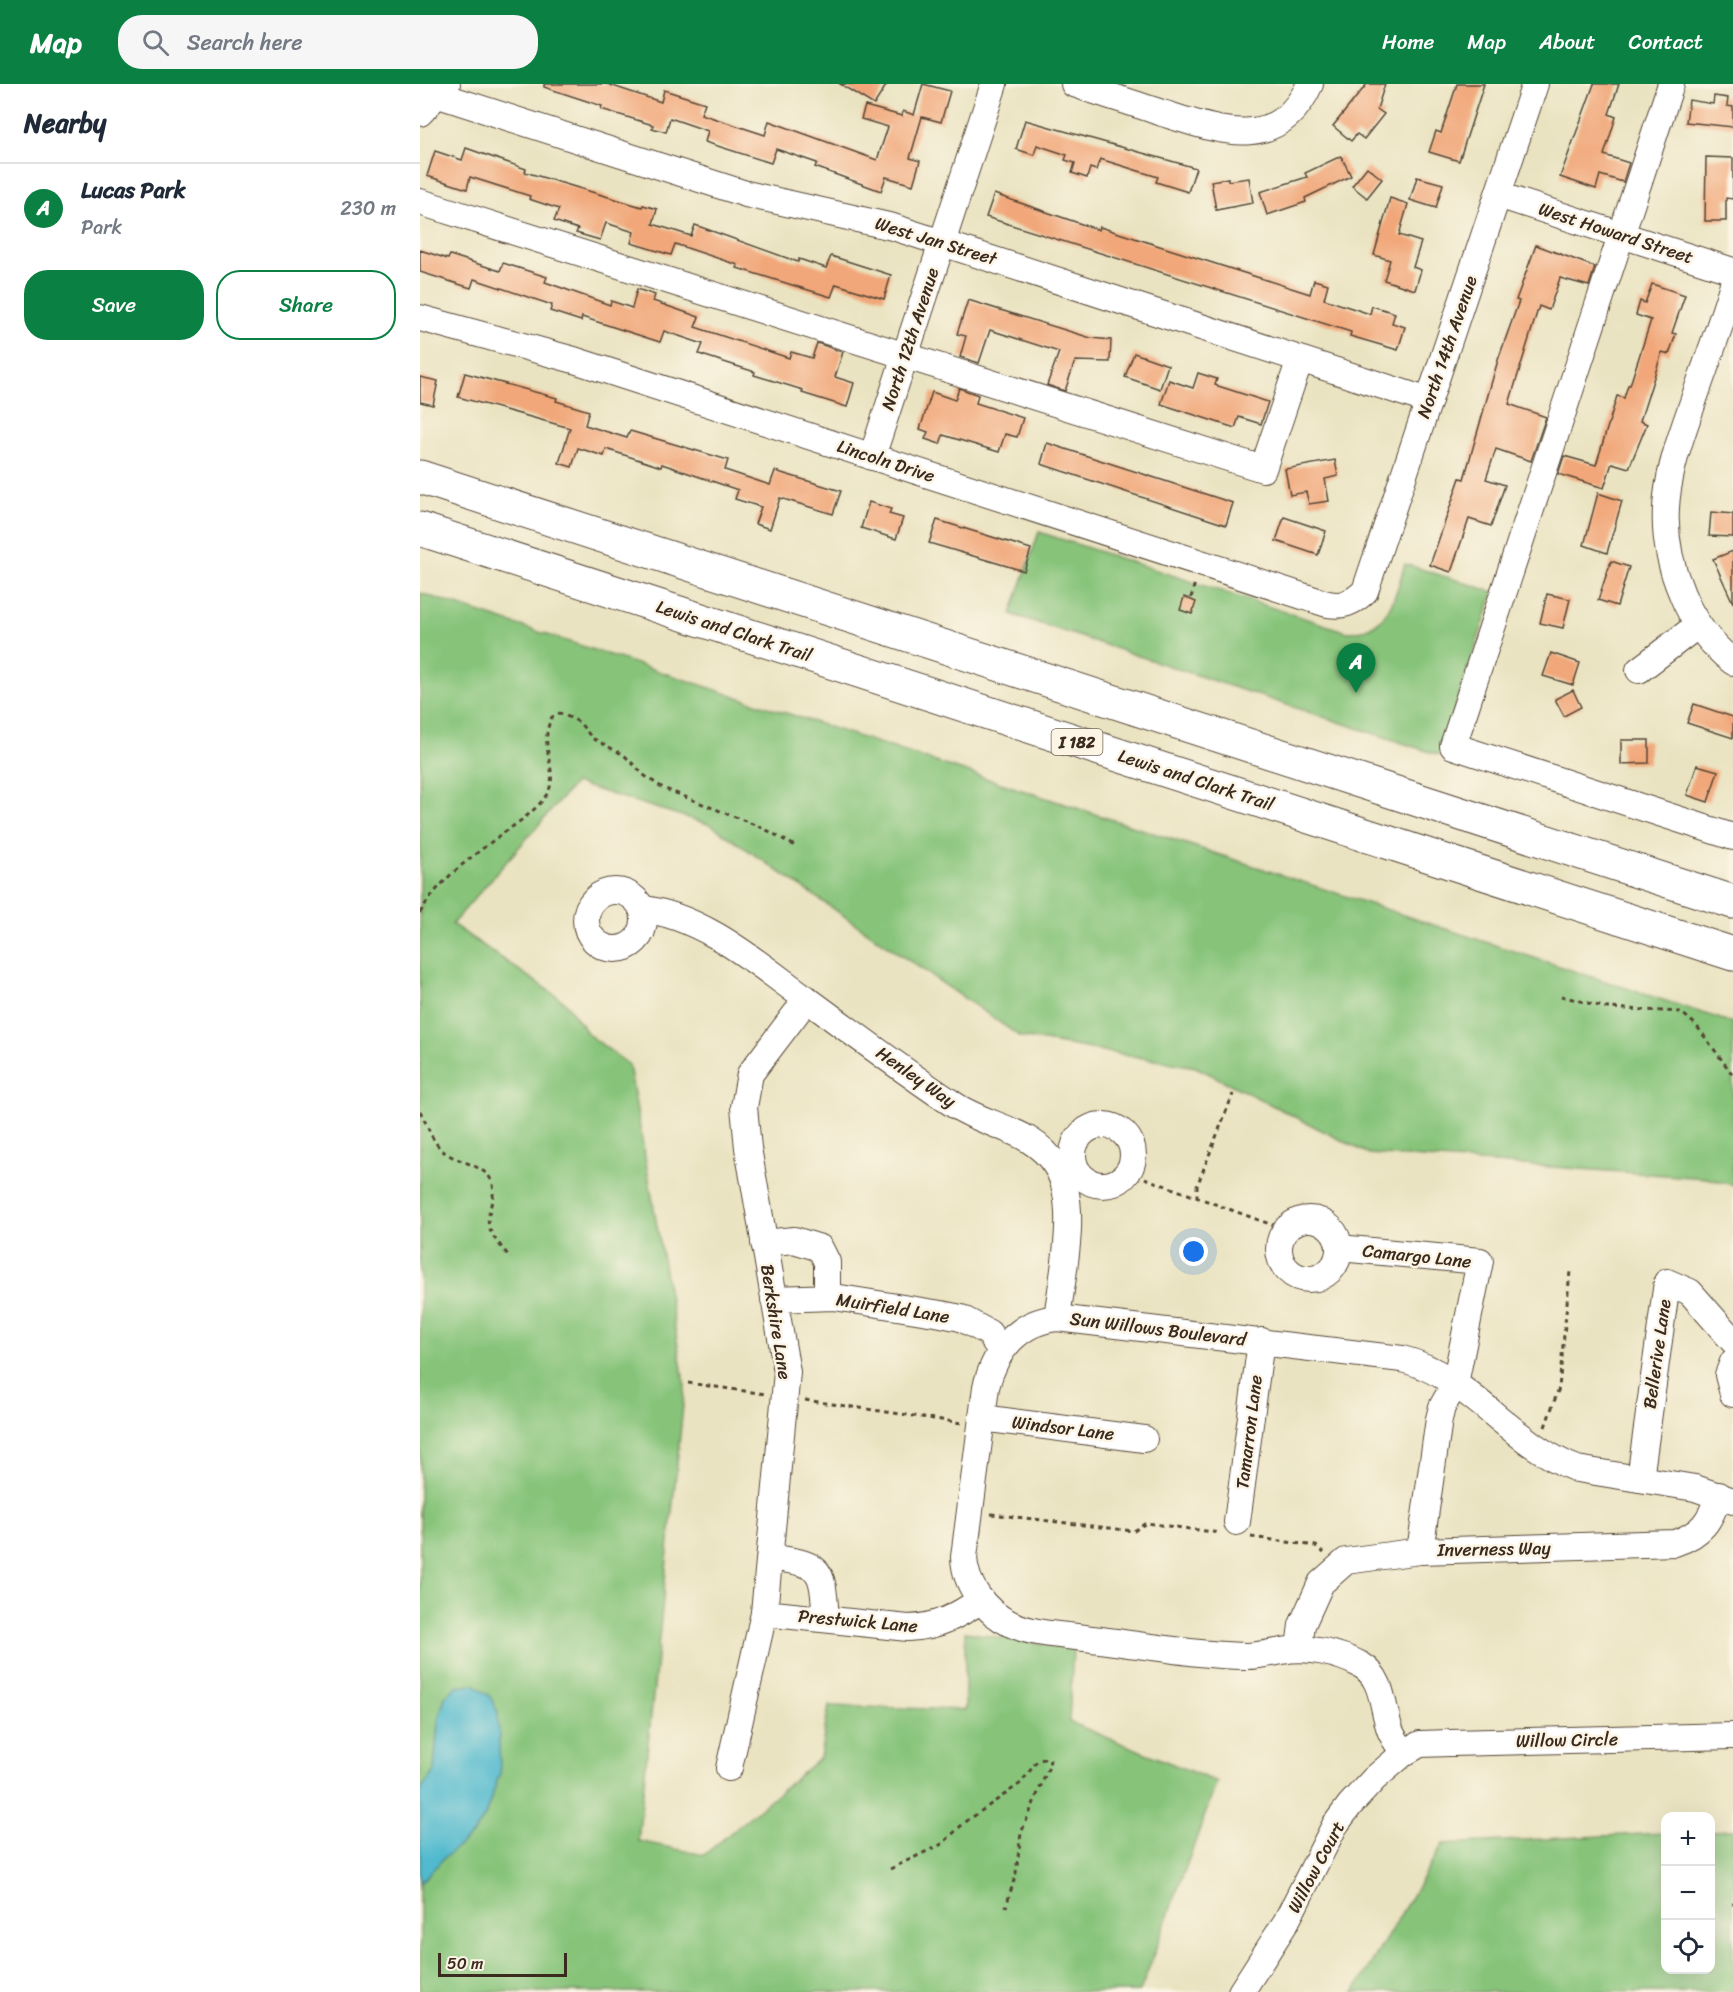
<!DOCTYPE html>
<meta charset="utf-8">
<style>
:root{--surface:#fff;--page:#f6f6f7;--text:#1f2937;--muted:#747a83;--line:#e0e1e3;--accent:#0b8043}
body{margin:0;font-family:Sriracha,sans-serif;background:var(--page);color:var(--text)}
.controls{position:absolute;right:18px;bottom:18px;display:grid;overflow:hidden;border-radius:12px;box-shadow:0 6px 24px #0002}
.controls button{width:54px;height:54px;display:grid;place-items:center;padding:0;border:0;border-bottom:2px solid var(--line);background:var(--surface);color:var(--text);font:30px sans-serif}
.scale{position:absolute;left:18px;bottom:15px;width:129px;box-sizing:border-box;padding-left:6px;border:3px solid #3b2a1e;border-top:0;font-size:16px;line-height:21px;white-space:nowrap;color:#3b2a1e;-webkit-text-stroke:4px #fcf5e5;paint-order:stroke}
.you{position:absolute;left:774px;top:1168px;width:21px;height:21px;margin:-15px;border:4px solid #fff;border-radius:50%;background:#1a73e8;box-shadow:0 0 0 9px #1a73e833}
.badge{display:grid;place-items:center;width:39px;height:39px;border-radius:50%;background:var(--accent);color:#fff;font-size:20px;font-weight:700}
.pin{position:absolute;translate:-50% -50px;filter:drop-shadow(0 2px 3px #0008)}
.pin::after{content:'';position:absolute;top:32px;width:21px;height:18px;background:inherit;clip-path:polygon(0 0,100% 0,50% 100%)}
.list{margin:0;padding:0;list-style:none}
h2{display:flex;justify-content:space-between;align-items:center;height:78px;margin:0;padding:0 24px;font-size:26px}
h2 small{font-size:20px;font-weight:400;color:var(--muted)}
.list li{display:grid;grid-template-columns:39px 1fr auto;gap:18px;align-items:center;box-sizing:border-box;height:90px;padding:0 24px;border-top:2px solid var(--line)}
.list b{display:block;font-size:22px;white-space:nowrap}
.list p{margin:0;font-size:20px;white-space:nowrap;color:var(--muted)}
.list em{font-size:20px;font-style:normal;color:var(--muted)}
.actions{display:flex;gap:12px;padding:18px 24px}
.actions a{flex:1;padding:14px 0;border:2px solid var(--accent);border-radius:24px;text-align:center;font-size:21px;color:var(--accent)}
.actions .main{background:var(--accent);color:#fff}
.icon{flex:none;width:33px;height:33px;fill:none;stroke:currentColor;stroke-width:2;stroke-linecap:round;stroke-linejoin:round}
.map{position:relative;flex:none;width:1313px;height:1908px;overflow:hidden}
header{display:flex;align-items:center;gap:36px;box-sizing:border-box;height:84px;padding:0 30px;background:var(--accent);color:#fff}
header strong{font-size:28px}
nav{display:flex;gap:33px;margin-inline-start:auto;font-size:21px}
.search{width:420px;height:54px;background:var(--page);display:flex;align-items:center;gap:15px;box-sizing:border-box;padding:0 21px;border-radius:24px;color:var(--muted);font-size:22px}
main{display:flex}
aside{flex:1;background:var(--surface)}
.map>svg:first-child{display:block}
</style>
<header>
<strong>Map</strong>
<div class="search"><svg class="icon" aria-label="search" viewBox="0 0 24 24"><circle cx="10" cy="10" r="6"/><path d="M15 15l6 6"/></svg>Search here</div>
<nav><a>Home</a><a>Map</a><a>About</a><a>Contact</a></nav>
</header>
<main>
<aside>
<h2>Nearby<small></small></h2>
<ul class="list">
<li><span class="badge">A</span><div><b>Lucas Park</b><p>Park</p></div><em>230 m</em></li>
</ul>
<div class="actions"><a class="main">Save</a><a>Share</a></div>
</aside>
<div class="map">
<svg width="1313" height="1908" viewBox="0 0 1313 1908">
<rect width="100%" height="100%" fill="#fcf5e5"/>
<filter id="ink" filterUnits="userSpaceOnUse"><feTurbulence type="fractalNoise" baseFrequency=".0167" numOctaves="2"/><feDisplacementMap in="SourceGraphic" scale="12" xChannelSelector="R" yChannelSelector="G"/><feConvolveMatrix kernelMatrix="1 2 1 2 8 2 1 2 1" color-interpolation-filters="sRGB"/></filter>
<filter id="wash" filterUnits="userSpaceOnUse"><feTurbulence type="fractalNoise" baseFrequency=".008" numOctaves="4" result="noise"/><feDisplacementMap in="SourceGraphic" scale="24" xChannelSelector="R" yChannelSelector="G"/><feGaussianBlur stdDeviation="1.35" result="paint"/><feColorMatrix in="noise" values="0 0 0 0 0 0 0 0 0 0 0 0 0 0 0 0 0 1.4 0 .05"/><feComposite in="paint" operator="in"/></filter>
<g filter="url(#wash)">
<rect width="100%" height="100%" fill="#eae3c1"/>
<!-- green -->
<g fill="#87c47a" stroke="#61774c" stroke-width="1.5">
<path d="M 619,448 L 927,548 C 968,549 975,513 985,480 L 1074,508 L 1019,671 L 591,530 Z"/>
<path d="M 0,509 L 1313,939 L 1313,1101 L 1286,1094 L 949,1070 L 776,983 L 601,953 L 291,741 L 155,699 L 32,840 L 145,918 L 168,950 L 209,981 L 265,1302 L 218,1757 L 284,1771 L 400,1674 L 409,1622 L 545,1626 L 545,1548 L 653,1565 L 649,1638 L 797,1698 L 720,1908 L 0,1908 Z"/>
<path d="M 1313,1746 L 1313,1908 L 934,1908 L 1023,1760 L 1245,1749 L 1246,1886 L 1290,1886 L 1291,1747 Z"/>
</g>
<!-- water -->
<path fill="#51bace" stroke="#467276" stroke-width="1.5" d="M 54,1600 L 69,1611 L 78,1628 L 80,1689 L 65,1732 L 54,1749 L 23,1775 L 0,1799 L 0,1708 L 14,1687 L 18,1637 L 25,1613 L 37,1602 Z"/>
<g id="blocks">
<!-- building -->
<g fill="#f1a779">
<path d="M 124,0 L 187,0 L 241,18 L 244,6 L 285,19 L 281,30 L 345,51 L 349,37 L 457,76 L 468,43 L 441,35 L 445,22 L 482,32 L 483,27 L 494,31 L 503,0 L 530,7 L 521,38 L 502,33 L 490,74 L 500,77 L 493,101 L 466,93 L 461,107 L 395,83 L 397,79 L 356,65 L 351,79 L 285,58 L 288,47 L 250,34 L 246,48 L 232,44 L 233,41 L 181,25 L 182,22 L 124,3 Z"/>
<path d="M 420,0 L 467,0 L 454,21 Z"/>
<path d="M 947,0 L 965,0 L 957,25 L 964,30 L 944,55 L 937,50 L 931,57 L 913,42 Z"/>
<path d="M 1037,0 L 1064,0 L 1039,77 L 1009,68 L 1016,47 L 1021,49 Z"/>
<path d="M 1174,0 L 1199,0 L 1189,30 L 1196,33 L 1184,71 L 1209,79 L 1203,98 L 1180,91 L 1176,105 L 1140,93 Z"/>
<path d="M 1294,12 L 1308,14 L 1307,22 L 1313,23 L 1313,43 L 1266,38 L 1269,16 L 1293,20 Z"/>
<path d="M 605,36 L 776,84 L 768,108 L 736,98 L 738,93 L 680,75 L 676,86 L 670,84 L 667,94 L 652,89 L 655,79 L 645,76 L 647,71 L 617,61 L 614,71 L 596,65 Z"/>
<path d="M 46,64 L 106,85 L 105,88 L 222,123 L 223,121 L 237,125 L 233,140 L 271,152 L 275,141 L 378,178 L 379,175 L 406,184 L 411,172 L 471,191 L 464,215 L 416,200 L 411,213 L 317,184 L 318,181 L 255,160 L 251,171 L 211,159 L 214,148 L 186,139 L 180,156 L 156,149 L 158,145 L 134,137 L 139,125 L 109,115 L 110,112 L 50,93 L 47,105 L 7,92 L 15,67 L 42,76 Z"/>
<path d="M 921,72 L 931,92 L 885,114 L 886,118 L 847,131 L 840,108 L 887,93 L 885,89 Z"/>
<path d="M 1286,73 L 1313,74 L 1313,115 L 1306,114 L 1306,137 L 1285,137 Z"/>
<path d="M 947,83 L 962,95 L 947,114 L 932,102 Z"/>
<path d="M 997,93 L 1023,100 L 1016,124 L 990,116 Z"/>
<path d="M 808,94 L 808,97 L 829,94 L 833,119 L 796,126 L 791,97 Z"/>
<path d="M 574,110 L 679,146 L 680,143 L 890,210 L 894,196 L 908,200 L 904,215 L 950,230 L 952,222 L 975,229 L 972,239 L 985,243 L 978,266 L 930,252 L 931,248 L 566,133 Z"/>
<path d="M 970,114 L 988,120 L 979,151 L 1001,158 L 993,183 L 1001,186 L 995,206 L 964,196 L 970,176 L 954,171 Z"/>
<path d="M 1116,161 L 1175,183 L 1169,202 L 1140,194 L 1129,226 L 1119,222 L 1089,320 L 1126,333 L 1111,377 L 1076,365 L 1066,395 L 1085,401 L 1071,442 L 1049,435 L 1031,488 L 1010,481 L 1040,394 L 1044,395 L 1078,276 L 1099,217 L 1096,216 Z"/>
<path d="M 0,166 L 28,175 L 30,171 L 80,187 L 83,179 L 127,193 L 125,198 L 190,221 L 191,217 L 212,224 L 217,205 L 235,211 L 233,217 L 279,233 L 275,243 L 369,274 L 371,268 L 392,274 L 397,259 L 423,268 L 415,293 L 434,299 L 427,323 L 382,309 L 383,306 L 334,291 L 335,288 L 279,270 L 283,260 L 244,247 L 240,258 L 162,233 L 161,237 L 130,227 L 132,221 L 54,195 L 51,204 L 0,188 Z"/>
<path d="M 1232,200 L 1265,211 L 1252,249 L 1256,250 L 1249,270 L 1242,268 L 1220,337 L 1227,340 L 1209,384 L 1192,379 L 1184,404 L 1138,390 L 1144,372 L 1176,381 L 1197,312 L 1204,314 L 1208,301 L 1210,301 L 1231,236 L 1216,231 L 1220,217 L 1225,219 Z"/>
<path d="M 548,216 L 671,254 L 691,256 L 690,278 L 655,277 L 645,307 L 627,301 L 639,268 L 570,246 L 559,279 L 540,273 L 546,252 L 537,250 Z"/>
<path d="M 714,269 L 748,281 L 740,305 L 705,293 Z"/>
<path d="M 45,289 L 137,314 L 136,317 L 169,327 L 165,341 L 207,354 L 210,347 L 308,376 L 305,386 L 350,401 L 355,387 L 421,407 L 413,430 L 360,414 L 350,445 L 335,440 L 341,423 L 315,415 L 318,406 L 242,380 L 241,383 L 186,365 L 184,372 L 158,364 L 152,383 L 139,379 L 150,344 L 38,313 Z"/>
<path d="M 778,289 L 797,295 L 795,301 L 848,318 L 841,340 L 819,333 L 815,344 L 741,320 L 749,296 L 773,304 Z"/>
<path d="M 0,293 L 18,297 L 13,321 L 0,318 Z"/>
<path d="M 539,304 L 558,311 L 556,319 L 603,334 L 597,353 L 585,350 L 579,368 L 523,351 L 520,360 L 505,355 L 508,348 L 500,345 L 512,308 L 535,316 Z"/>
<path d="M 627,359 L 813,419 L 806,441 L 621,380 Z"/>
<path d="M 915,376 L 918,392 L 905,395 L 909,417 L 889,420 L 886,408 L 870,411 L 865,385 Z"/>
<path d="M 1178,409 L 1202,417 L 1187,469 L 1164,461 Z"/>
<path d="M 449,418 L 471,425 L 469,430 L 483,434 L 476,455 L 441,444 Z"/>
<path d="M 1291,428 L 1313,430 L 1313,453 L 1289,452 Z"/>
<path d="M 864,433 L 906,447 L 898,471 L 856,457 Z"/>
<path d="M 517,436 L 611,465 L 604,487 L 509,459 Z"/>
<path d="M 1313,467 L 1313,519 L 1293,475 Z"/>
<path d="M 1191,477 L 1209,483 L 1197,522 L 1178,516 Z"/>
<path d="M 1127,510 L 1150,515 L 1143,544 L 1120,539 Z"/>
<path d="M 764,513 L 776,518 L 772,530 L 760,526 Z"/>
<path d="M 1131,569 L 1160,579 L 1153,601 L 1123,592 Z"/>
<path d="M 1153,606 L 1161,623 L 1144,632 L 1135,615 Z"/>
<path d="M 1274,620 L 1313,633 L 1313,654 L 1267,639 Z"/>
<path d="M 1201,656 L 1229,656 L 1229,679 L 1201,680 Z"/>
<path d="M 1277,681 L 1298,687 L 1288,718 L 1267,711 Z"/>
</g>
</g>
</g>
<g filter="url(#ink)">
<use href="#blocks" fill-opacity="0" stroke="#554636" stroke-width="1.5"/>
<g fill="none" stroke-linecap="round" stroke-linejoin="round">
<defs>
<g id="minor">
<path d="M 654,0 C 683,10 713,19 742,29 C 799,47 858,70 890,0"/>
<path d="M 1251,0 L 1033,662 L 1313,753"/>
<path d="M 0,5 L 326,110 L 473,143 L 1009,317"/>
<path d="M 0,29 L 27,0"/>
<path d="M 1078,111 L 1313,187"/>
<path d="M 0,118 L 843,385 L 880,275"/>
<path d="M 1313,200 C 1301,241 1286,280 1272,321 C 1248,388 1232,440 1262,510 C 1272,536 1291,561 1313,578"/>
<path d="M 0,234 L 154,276 L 904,519 C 921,524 933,519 945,507 L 1115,0"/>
<path d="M 452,373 L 574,0"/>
<path d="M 1219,586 L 1278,541"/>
<circle cx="195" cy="836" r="29"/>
<path d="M 222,825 C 284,832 339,881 388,916 C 437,952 486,989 536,1022 C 570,1044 613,1045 636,1082 C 660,1119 642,1192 637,1234"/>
<circle cx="683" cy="1071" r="30"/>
<circle cx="889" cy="1165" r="30"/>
<path d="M 344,1159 L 374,1156 L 400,1164 L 407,1178 L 407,1213"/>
<path d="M 919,1164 L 1060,1177 L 1035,1300 L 1022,1323 L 1019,1335 L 1000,1467"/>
<path d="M 354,1215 L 414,1213 L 521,1230 L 541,1234 L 569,1249 L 580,1266"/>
<path d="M 1313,1278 L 1308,1291 L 1313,1310"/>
<path d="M 562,1334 L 724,1355"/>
<path d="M 1220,1395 L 1247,1198 L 1270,1208 L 1313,1257"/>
<path d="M 817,1438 L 841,1257"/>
<path d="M 350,1473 C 403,1481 402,1482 406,1535"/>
<path d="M 344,1529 L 488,1544 C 518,1543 537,1532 561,1516"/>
<path d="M 879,1564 L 882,1541 L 901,1499 L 926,1477 L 1000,1467 L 1255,1459 C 1282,1450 1290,1437 1299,1411"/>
<path d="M 984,1669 C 979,1662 973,1654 970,1646 C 962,1624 964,1594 941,1581 C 918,1569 888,1562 862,1567 C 850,1569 838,1572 826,1572 C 774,1571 723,1561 672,1555 C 646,1551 615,1551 591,1540 C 565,1528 545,1501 544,1473 L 566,1303 C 575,1267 598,1238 637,1234 L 982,1275 C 1049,1291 1089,1359 1157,1385 L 1275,1404 L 1313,1417"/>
<path d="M 309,1684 L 344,1529 L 367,1288 L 328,1064 L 324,1023 L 330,990 L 387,915"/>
<path d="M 821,1908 L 866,1838 L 915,1741 L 930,1721 L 954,1695 L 984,1669 L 1000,1660 L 1030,1659 L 1313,1652"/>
</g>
<g id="highway">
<path d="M 0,393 L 1313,818"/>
<path d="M 0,445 L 1313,870"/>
</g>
</defs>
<!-- minor casing -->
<use href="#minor" stroke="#554636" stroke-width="28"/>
<!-- highway casing -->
<use href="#highway" stroke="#554636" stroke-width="35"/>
<!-- path -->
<g stroke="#554636" stroke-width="3" stroke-dasharray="4.5 4.5" stroke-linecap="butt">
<path d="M 771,514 L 775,498"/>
<path d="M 0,829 C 20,794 52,773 83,749 C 98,739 114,728 125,713 C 143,689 116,664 132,633 L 140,629 L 159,638 L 172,654 L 204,671 L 225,692 L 243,704 L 345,745 L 375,762"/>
<path d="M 1141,912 L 1187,924 L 1261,928 L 1276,941 L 1313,991"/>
<path d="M 0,1027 C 7,1040 12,1058 23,1067 C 36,1078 61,1080 70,1094 C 80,1108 65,1127 69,1143 C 72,1154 84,1165 90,1174"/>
<path d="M 708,1088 L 866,1146"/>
<path d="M 777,1114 L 777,1102 L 813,1010"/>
<path d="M 268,1299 L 346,1310"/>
<path d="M 385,1316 L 542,1339"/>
<path d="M 1125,1343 L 1139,1304 L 1150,1187"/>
<path d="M 571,1430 L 714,1447 L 726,1439 L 800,1449"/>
<path d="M 831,1453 L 896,1462 L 904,1469"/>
<path d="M 470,1785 L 522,1760 L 544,1739 L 601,1699 L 617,1677 L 627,1674 L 630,1676 L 628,1685 L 601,1749 L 596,1789 L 586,1823"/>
<path d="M 1312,1820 L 1313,1820"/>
</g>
<!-- minor -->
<use href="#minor" stroke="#fff" stroke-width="26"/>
<!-- highway -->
<use href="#highway" stroke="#fff" stroke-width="33"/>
</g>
</g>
<g text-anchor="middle" stroke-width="5" stroke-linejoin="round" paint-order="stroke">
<!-- shield labels -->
<rect fill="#fcf5e5" stroke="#75675a" stroke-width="1.5" x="631.5" y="645" width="51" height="26" rx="4.5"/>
<g font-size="16" font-weight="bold" fill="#3b2a1e">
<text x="657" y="664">I 182</text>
</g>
<!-- street labels -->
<g font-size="18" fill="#3b2a1e" stroke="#fcf5e5">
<text transform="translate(1196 149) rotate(18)" y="6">West Howard Street</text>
<text transform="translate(516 157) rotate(17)" y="6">West Jan Street</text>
<text transform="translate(490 255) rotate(-72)" y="6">North 12th Avenue</text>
<text transform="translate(1027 263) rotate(-71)" y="6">North 14th Avenue</text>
<text transform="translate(466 377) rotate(18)" y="6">Lincoln Drive</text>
<text transform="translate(314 547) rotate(18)" y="6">Lewis and Clark Trail</text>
<text transform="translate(776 696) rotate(18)" y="6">Lewis and Clark Trail</text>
<text transform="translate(496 993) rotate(35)" y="6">Henley Way</text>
<text transform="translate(997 1172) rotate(6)" y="6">Camargo Lane</text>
<text transform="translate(473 1224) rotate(9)" y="6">Muirfield Lane</text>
<text transform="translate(356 1238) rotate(81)" y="6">Berkshire Lane</text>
<text transform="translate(738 1245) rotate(7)" y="6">Sun Willows Boulevard</text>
<text transform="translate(1237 1270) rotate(-82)" y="6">Bellerive Lane</text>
<text transform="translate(643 1344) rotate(7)" y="6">Windsor Lane</text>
<text transform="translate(829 1348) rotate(-83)" y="6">Tamarron Lane</text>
<text transform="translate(1074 1465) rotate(-1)" y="6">Inverness Way</text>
<text transform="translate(438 1537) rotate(5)" y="6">Prestwick Lane</text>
<text transform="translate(1147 1656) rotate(-1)" y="6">Willow Circle</text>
<text transform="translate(896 1783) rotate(-62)" y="6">Willow Court</text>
</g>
</g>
</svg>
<div class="controls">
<button>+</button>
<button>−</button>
<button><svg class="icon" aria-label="locate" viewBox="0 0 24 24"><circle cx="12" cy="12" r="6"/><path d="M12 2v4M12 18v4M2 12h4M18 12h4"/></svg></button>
</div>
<div class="scale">50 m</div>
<div class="you"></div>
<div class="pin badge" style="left:936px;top:609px">A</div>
</div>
</main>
